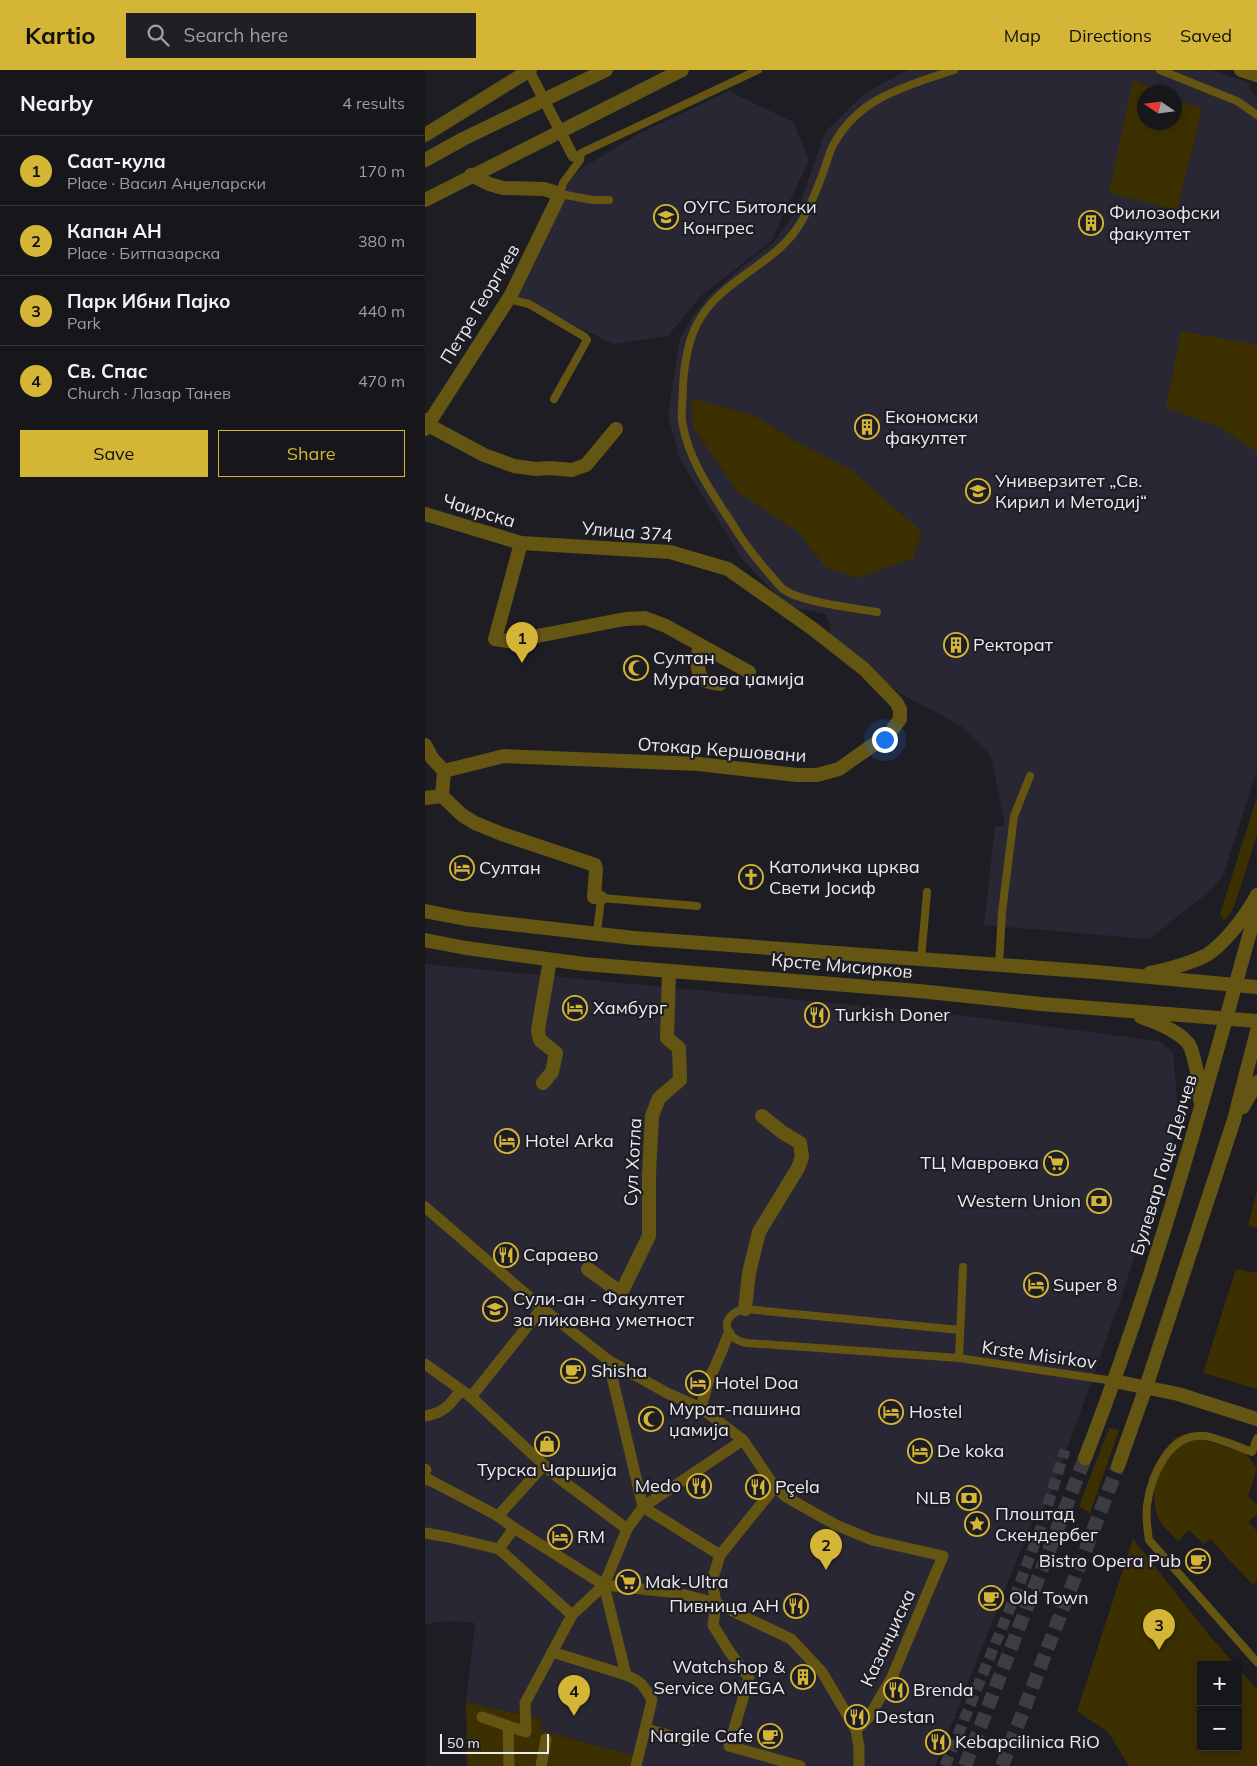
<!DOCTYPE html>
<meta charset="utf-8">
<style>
:root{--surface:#16161b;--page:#1f1f24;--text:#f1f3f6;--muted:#9e9fa3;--line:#35353a;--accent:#d5b535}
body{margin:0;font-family:Mulish,sans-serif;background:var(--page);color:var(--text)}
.controls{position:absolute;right:15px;bottom:15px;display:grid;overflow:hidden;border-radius:0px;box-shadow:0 2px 12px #0003}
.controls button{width:45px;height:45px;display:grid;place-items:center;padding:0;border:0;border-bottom:1px solid var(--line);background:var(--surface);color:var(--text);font:25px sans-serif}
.compass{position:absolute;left:712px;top:15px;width:45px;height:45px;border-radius:50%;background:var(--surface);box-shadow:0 2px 12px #0003;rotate:283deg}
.scale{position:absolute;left:15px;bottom:12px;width:109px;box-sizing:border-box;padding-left:5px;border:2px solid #eaeaef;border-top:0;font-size:14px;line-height:18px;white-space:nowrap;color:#eaeaef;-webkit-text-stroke:4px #1e1d24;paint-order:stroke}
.you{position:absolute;left:459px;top:669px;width:18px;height:18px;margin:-12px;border:4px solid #fff;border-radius:50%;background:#1a73e8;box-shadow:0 0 0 8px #1a73e833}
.badge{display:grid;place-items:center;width:32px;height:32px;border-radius:50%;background:var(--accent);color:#111;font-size:16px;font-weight:700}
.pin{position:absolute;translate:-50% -41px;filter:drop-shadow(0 1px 2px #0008)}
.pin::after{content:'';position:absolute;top:26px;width:18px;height:15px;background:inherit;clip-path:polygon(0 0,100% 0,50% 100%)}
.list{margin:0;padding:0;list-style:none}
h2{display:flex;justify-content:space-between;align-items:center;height:65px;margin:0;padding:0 20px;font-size:21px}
h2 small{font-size:16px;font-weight:400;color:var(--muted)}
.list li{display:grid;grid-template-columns:32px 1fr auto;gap:15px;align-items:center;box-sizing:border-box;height:70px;padding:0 20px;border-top:1px solid var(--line)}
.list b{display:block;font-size:19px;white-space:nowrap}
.list p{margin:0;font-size:16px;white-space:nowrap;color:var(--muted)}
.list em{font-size:16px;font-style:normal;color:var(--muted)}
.actions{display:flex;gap:10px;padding:15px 20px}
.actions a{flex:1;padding:11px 0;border:1px solid var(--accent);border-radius:0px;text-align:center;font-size:18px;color:var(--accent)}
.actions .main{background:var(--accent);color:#111}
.icon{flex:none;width:28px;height:28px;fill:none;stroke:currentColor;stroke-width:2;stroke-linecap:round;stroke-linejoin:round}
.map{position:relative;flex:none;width:832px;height:1696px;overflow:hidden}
header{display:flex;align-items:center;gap:30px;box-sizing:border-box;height:70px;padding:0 25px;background:var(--accent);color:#111}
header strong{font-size:24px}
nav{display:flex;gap:28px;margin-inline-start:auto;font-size:18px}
.search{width:350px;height:45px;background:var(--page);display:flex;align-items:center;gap:12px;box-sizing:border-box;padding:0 18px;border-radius:0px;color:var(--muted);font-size:19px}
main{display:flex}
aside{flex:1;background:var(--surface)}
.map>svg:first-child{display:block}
</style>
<header>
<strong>Kartio</strong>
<div class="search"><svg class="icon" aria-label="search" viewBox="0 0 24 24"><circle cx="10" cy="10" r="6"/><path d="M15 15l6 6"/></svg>Search here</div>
<nav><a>Map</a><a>Directions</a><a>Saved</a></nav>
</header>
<main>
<aside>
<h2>Nearby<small>4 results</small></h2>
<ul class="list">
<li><span class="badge">1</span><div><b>Саат-кула</b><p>Place · Васил Анџеларски</p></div><em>170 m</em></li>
<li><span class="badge">2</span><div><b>Капан АН</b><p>Place · Битпазарска</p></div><em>380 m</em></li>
<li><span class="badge">3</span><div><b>Парк Ибни Пајко</b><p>Park</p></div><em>440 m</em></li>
<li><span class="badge">4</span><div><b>Св. Спас</b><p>Church · Лазар Танев</p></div><em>470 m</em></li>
</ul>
<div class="actions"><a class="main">Save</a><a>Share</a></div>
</aside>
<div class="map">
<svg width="832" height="1696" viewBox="0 0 832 1696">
<rect width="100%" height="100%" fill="#1e1d24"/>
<!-- built -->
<g fill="#292733" fill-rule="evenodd">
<path d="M 483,0 L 786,0 L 825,13 L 824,18 L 832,28 L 832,699 L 798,806 L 786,820 L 724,869 L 559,855 L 570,757 L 580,755 L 566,686 L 536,656 L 473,622 L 403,567 L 406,554 L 400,544 L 372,538 L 358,531 L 318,490 L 255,390 L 243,346 L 255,268 L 268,246 L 281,229 L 318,196 L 348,173 L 373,140 L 400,62 L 440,23 ZM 720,22 L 750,22 L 750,52 L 720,52 Z"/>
<path d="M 304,21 L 368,52 L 384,90 L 346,171 L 276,226 L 243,266 L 188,274 L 87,225 L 135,124 L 154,100 L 215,63 Z"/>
<path d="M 0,894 L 542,946 L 734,971 L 748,982 L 754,1051 L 694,1234 L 625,1427 L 604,1459 L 510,1696 L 213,1696 L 188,1680 L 114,1660 L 116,1649 L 41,1632 L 50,1553 L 24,1551 L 0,1554 Z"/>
</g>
<!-- green -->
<g fill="#3c3000">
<path d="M 708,10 L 737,22 L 720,22 L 720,52 L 750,52 L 750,28 L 777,39 L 752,140 L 684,123 Z"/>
<path d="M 756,261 L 832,275 L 832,382 L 796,358 L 741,337 Z"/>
<path d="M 266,328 L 328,345 L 372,372 L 426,400 L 497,462 L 488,488 L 433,508 L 400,497 L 372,461 L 313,422 L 268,357 Z"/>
<path d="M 832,727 L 832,765 L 809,837 L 799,851 L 795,844 Z"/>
<path d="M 832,1121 L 832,1158 L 823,1156 Z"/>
<path d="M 811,1199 L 832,1203 L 832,1319 L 778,1303 Z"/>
<path d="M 684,1358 L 694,1360 L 665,1443 L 654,1436 Z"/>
<path d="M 761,1364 L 820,1383 L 832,1398 L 823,1426 L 832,1435 L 832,1444 L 823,1452 L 832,1461 L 832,1511 L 828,1515 L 785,1469 L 779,1474 L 764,1460 L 753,1471 C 746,1463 737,1457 733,1447 C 723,1426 734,1367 761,1364 Z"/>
<path d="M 708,1469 L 784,1565 L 810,1595 L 776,1595 L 776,1677 L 813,1677 L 813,1598 L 832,1619 L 832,1696 L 704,1696 L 683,1662 L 652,1641 Z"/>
<path d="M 41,1632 L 116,1649 L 115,1660 L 209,1686 L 211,1696 L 42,1696 Z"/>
</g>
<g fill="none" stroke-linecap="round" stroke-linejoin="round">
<!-- pedestrian-tunnel -->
<path stroke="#3d3c42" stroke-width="11" stroke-dasharray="11 5.5" stroke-linecap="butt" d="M 520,1696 L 592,1521 L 615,1460 L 640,1380"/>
<!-- tertiary-tunnel -->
<g stroke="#3d3c42" stroke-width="14" stroke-dasharray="14 7" stroke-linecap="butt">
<path d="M 540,1696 L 660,1388"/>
<path d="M 577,1696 L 693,1396"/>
</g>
<!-- service -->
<g stroke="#655513" stroke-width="8">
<path d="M 735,0 L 812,31 L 832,45"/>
<path d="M 184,130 L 168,130 L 135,124 L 138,113 L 155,90 L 156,83 L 333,0"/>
<path d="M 84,229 L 104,234 L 160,267 L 162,270 L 129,329"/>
<path d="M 452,542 C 429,538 375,532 358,519 C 354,516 351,511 348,508 C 333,491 319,474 308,455 C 287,423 263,390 257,351 C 256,340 258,327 258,316 C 259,296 262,275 271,256 C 293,210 347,197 373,157 C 385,139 393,117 400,97 C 403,89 405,79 410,72 C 435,27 484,15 529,0"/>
<path d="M 172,863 L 176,828 L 272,836"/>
<path d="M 496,890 L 502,822"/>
<path d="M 574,895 L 577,842 L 589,746 L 605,706"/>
<path d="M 535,1260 L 320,1239 C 294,1244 297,1269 322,1273 L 534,1288 L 689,1311"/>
<path d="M 534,1288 L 538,1197"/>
<path d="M 832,1368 L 827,1382 C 814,1377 793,1368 780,1366 C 744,1362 726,1406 722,1435 C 721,1447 722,1458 724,1470 L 832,1592"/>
</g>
<!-- pedestrian -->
<g stroke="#655513" stroke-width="11">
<path d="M 0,1137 L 117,1238 L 183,1290 L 242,1323 L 276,1338 L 318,1370 L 350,1417 L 361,1427 L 411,1455 L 447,1470 L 518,1486 L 467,1607 L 444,1647 L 431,1660"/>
<path d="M 183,1290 L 218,1437 L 295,1485"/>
<path d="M 0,1294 L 46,1327 L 131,1406 L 202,1459"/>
<path d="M 46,1327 L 117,1238"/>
<path d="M 276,1338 L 283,1312 L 296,1283 L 304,1263"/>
<path d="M 0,1346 C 19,1343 25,1335 36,1320"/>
<path d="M 0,1399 L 1,1400"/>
<path d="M 0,1410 L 1,1408 L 73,1446 L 89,1458 L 179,1515 L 253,1523 L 291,1533 L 366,1569 L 397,1602 L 431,1660 L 434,1677 L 434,1696"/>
<path d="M 350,1417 L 295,1485 L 287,1511 L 291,1533 L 288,1555 L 304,1581 L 324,1608 L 304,1676 L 375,1696"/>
<path d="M 73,1446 L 119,1395"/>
<path d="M 0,1463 L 23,1467 L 74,1479 L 147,1545"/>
<path d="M 74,1479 L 89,1458"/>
<path d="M 179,1515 L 201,1605"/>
<path d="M 127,1582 L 201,1605 C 216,1611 219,1616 227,1630 L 211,1696"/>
<path d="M 57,1647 L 83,1656 L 84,1696"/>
<path d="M 83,1656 L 101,1662 L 100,1633 L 147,1545 L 179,1515 L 202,1459 L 218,1437 L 318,1370"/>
<path d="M 221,1659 L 265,1671"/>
<path d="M 116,1696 L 121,1669"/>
</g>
<!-- minor -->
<g stroke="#655513" stroke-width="14">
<path d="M 816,0 L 832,5"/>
<path d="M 0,65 L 105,0"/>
<path d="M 0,350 L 3,355 L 59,385 L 89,396 L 111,399 L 125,398 L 147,400 L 161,395 L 191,359"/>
<path d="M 0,359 L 86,225 L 135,124 L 119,119 L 78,118 L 64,114 L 46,105"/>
<path d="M 0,444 L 96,473 L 245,482 L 303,499 L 388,559 L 439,599 L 471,632 L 475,639 L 475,649 L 465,663 L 414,699 L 392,705 L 372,705 L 273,694 L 79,686 L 19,701"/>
<path d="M 96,473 L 70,569 L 83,571 L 102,568 L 200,549 L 220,548 L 241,556 L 324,602"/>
<path d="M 274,575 C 274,585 269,603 279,610 C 283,613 290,613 295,614"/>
<path d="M 0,675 L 7,688 L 19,701"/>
<path d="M 19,701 L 17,726 L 37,745 L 50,753 L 77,764 L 170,795 L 171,799 L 169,827 L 176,828"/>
<path d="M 0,728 L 17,726"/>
<path d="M 118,1013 L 127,1002 L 131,983 L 115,970 L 113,960 L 125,890"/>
<path d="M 163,1199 L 196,1223 L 224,1166 L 224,1105 L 227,1046 L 234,1028 L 255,1010 L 254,978 L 242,968 L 244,901"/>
<path d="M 320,1239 L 324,1203 L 334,1162 L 373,1098 L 377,1087 L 375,1073 L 357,1062 L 337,1046"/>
</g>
<!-- tertiary -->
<g stroke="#655513" stroke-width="14">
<path d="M 0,90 L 38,69 L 181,0"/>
<path d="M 0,130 L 257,0"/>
<path d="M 0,841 L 41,849 L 209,868 L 671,902 L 832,917"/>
<path d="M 0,870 L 41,878 L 159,894 L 494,921 L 616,934 L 832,951"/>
<path d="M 725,903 C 739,901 776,890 786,882 C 804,868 822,844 832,825"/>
<path d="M 716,947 C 731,952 752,960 763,973 C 769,981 776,1020 775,1030"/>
<path d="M 818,1037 L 832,1012"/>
<path d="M 689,1311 L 753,1324 L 832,1349"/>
<path d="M 660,1388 C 730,1208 781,1022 832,837"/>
<path d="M 693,1396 L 721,1317 L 809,1050 L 832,961"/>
</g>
<!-- pedestrian-bridge -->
<path stroke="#655513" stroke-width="11" d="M 104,1 L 148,86"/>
</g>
<!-- icons -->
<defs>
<symbol id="school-ring" viewBox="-11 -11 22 22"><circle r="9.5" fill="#1e1d24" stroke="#d5b535" stroke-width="1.5"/><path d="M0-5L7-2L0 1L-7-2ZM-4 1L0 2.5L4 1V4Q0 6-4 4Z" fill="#d5b535"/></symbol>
<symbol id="building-ring" viewBox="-11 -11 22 22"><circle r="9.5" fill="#1e1d24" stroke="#d5b535" stroke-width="1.5"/><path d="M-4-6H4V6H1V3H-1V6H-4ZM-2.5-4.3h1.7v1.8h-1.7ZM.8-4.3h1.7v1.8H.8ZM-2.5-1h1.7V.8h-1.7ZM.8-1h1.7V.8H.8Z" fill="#d5b535"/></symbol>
<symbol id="university-ring" viewBox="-11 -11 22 22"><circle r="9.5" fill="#1e1d24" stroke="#d5b535" stroke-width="1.5"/><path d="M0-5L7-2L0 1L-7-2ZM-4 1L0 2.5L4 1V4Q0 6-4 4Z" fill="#d5b535"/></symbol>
<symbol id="mosque-ring" viewBox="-11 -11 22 22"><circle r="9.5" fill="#1e1d24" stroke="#d5b535" stroke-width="1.5"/><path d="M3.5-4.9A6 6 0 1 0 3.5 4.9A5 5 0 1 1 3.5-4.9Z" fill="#d5b535"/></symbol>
<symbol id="hotel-ring" viewBox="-11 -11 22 22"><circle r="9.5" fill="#1e1d24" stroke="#d5b535" stroke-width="1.5"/><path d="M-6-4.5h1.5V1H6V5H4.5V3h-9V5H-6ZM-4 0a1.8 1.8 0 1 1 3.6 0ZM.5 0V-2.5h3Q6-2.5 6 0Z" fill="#d5b535"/></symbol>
<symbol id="church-ring" viewBox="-11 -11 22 22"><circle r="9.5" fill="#1e1d24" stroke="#d5b535" stroke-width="1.5"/><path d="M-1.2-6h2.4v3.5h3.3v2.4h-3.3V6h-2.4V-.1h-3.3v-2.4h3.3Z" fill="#d5b535"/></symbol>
<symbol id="restaurant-ring" viewBox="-11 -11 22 22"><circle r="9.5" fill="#1e1d24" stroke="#d5b535" stroke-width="1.5"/><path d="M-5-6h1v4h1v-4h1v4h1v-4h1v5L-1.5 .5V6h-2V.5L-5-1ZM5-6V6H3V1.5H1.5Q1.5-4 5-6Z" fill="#d5b535"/></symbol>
<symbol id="supermarket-ring" viewBox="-11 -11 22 22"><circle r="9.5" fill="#1e1d24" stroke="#d5b535" stroke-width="1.5"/><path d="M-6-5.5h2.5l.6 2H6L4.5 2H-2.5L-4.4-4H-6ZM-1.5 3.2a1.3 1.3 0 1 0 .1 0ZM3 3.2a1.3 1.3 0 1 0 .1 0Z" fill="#d5b535"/></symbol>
<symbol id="bank-ring" viewBox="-11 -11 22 22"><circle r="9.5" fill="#1e1d24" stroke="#d5b535" stroke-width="1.5"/><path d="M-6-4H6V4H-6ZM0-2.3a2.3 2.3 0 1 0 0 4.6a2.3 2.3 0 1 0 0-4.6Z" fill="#d5b535"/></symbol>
<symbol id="cafe-ring" viewBox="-11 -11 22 22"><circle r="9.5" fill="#1e1d24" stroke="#d5b535" stroke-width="1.5"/><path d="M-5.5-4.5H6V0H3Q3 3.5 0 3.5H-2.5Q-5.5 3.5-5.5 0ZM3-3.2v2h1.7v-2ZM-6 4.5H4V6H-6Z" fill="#d5b535"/></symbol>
<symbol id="shop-ring" viewBox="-11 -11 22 22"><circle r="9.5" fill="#1e1d24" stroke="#d5b535" stroke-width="1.5"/><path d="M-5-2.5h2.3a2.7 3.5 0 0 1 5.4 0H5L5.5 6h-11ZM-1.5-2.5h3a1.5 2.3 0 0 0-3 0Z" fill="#d5b535"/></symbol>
<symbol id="sight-ring" viewBox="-11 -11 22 22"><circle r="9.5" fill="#1e1d24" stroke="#d5b535" stroke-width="1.5"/><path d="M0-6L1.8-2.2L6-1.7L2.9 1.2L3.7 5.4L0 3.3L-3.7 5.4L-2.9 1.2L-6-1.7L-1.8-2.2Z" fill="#d5b535"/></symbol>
</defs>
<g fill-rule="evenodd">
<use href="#school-ring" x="227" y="133" width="28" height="28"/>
<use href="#building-ring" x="652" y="139" width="28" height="28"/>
<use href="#building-ring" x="428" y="343" width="28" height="28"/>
<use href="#university-ring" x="539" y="407" width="28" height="28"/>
<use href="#building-ring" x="517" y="561" width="28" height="28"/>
<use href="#mosque-ring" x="197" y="584" width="28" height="28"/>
<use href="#hotel-ring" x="23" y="784" width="28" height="28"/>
<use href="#church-ring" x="312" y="793" width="28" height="28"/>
<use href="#hotel-ring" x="136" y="924" width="28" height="28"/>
<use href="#restaurant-ring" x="378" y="931" width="28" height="28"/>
<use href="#hotel-ring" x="68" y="1057" width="28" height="28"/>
<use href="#supermarket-ring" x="617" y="1079" width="28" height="28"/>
<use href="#bank-ring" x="660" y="1117" width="28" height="28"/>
<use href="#restaurant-ring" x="67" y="1171" width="28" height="28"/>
<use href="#hotel-ring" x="597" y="1201" width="28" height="28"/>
<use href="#university-ring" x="56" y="1225" width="28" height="28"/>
<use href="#cafe-ring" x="134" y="1287" width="28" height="28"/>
<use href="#hotel-ring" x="259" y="1299" width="28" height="28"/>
<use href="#hotel-ring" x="452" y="1328" width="28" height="28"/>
<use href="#mosque-ring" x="212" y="1335" width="28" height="28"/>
<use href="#shop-ring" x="108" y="1360" width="28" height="28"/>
<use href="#hotel-ring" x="481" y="1367" width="28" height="28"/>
<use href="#restaurant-ring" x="260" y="1402" width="28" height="28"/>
<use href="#restaurant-ring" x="319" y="1403" width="28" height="28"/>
<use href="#bank-ring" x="530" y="1414" width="28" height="28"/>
<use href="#sight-ring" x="538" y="1440" width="28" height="28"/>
<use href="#hotel-ring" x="121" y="1453" width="28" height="28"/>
<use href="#cafe-ring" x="759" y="1477" width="28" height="28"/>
<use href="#supermarket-ring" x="189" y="1498" width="28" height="28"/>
<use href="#cafe-ring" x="552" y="1514" width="28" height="28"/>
<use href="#restaurant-ring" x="357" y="1522" width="28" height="28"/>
<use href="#building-ring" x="364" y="1593" width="28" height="28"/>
<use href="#restaurant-ring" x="457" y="1606" width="28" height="28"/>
<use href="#restaurant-ring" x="418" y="1633" width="28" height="28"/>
<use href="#cafe-ring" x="331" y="1652" width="28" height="28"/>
<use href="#restaurant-ring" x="499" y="1658" width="28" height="28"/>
</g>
<g text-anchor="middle" stroke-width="4.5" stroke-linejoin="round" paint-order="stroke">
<!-- poi labels -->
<g font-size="18" fill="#eaeaef" stroke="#1e1d24" text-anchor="start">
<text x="258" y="143">ОУГС Битолски<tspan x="258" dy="21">Конгрес</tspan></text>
<text x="684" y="149">Филозофски<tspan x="684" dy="21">факултет</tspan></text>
<text x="460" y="353">Економски<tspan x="460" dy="21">факултет</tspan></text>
<text x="570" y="417">Универзитет „Св.<tspan x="570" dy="21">Кирил и Методиј“</tspan></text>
<text x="548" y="581">Ректорат</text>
<text x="228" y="594">Султан<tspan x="228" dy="21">Муратова џамија</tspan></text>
<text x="344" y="803">Католичка црква<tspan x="344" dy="21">Свети Јосиф</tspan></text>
<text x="54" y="804">Султан</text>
<text x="168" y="944">Хамбург</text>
<text x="410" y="951">Turkish Doner</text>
<text x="100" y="1077">Hotel Arka</text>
<text x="614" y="1099" text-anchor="end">ТЦ Мавровка</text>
<text x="656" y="1137" text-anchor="end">Western Union</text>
<text x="98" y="1191">Сараево</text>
<text x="628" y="1221">Super 8</text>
<text x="88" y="1235">Сули-ан - Факултет<tspan x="88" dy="21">за ликовна уметност</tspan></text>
<text x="166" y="1307">Shisha</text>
<text x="290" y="1319">Hotel Doa</text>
<text x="244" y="1345">Мурат-пашина<tspan x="244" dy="21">џамија</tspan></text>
<text x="484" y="1348">Hostel</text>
<text x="512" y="1387">De koka</text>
<text x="122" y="1406" text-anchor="middle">Турска Чаршија</text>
<text x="256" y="1422" text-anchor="end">Medo</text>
<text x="350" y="1423">Pçela</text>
<text x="526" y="1434" text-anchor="end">NLB</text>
<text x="570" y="1450">Плоштад<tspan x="570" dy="21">Скендербег</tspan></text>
<text x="152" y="1473">RM</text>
<text x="756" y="1497" text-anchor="end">Bistro Opera Pub</text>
<text x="220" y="1518">Mak-Ultra</text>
<text x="584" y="1534">Old Town</text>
<text x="354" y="1542" text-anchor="end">Пивница АН</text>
<text x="360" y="1603" text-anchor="end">Watchshop &amp;<tspan x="360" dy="21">Service OMEGA</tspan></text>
<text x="488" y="1626">Brenda</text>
<text x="450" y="1653">Destan</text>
<text x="328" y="1672" text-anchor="end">Nargile Cafe</text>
<text x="530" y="1678">Kebapcilinica RiO</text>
</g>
<!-- street labels -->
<g font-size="18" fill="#eaeaef" stroke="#1e1d24">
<text transform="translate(55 234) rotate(-59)" y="6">Петре Георгиев</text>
<text transform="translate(54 441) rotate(17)" y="6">Чаирска</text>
<text transform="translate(202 462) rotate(5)" y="6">Улица 374</text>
<text transform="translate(297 680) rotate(4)" y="6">Отокар Кершовани</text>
<text transform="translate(417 896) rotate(5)" y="6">Крсте Мисирков</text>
<text transform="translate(208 1092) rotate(-87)" y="6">Сул Хотла</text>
<text transform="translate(739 1095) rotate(-73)" y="6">Булевар Гоце Делчев</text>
<text transform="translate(614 1285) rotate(8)" y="6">Krste Misirkov</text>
<text transform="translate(463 1568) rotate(-65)" y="6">Казанџиска</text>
</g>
</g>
</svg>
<div class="controls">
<button>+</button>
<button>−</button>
</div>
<svg class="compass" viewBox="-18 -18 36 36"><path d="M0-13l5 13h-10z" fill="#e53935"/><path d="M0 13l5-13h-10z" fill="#9e9fa3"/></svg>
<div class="scale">50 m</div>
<div class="you"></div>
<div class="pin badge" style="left:97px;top:593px">1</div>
<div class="pin badge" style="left:401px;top:1500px">2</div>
<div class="pin badge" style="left:734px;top:1580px">3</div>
<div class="pin badge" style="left:149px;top:1646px">4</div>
</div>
</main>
